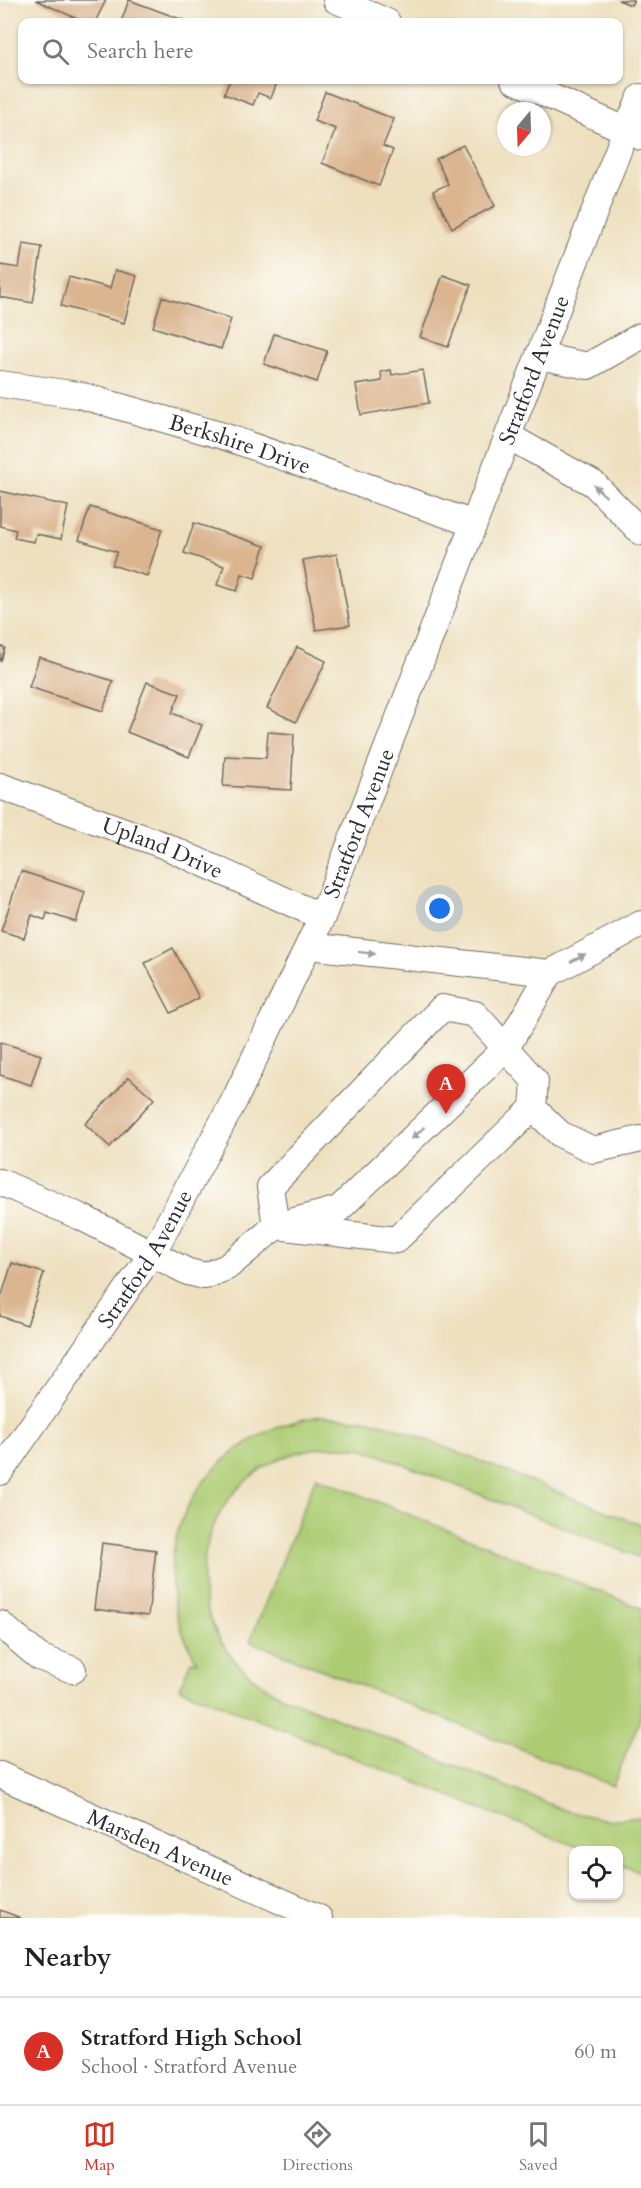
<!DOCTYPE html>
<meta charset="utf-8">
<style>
:root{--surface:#fff;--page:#f6f6f6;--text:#222;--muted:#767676;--line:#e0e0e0;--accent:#d93025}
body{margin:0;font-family:Cardo,serif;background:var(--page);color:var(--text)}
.controls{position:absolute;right:18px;bottom:18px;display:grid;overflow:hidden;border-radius:12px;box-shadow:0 2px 4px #0004}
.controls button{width:54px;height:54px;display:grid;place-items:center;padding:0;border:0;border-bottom:2px solid var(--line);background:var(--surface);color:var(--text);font:30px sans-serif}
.compass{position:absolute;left:497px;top:102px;width:54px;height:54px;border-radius:50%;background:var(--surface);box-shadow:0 2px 4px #0004;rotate:199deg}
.you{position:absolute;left:440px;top:909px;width:21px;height:21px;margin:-15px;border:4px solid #fff;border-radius:50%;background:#1a73e8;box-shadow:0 0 0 9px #1a73e833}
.badge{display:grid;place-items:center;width:39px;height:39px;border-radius:50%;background:var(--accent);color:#fff;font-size:20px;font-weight:700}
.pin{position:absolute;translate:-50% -50px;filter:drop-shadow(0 2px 3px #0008)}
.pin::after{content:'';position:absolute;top:32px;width:21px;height:18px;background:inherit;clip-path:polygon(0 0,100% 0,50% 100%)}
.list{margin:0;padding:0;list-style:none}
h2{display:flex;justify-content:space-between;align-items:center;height:78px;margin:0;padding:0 24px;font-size:26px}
h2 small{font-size:20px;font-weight:400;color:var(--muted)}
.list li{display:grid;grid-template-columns:39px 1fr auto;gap:18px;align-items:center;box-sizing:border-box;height:108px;padding:0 24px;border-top:2px solid var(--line)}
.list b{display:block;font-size:22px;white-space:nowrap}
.list p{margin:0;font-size:20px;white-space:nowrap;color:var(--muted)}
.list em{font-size:20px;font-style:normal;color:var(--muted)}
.icon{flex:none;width:33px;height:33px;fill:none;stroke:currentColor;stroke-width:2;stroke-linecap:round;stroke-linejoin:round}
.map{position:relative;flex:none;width:641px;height:1918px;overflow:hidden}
.search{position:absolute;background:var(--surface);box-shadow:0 2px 4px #0004;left:18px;right:18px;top:18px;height:66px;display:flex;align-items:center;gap:15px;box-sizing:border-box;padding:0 21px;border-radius:12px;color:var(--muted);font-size:22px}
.sheet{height:186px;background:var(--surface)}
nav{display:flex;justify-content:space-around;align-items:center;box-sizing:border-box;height:84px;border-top:2px solid var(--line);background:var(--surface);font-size:16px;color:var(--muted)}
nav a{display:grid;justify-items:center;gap:3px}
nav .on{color:var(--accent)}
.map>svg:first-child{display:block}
</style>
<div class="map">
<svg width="641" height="1918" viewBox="0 0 641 1918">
<rect width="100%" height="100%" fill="#fdfcf7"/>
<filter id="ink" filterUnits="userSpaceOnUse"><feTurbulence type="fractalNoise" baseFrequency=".0167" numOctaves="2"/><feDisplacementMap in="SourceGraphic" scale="12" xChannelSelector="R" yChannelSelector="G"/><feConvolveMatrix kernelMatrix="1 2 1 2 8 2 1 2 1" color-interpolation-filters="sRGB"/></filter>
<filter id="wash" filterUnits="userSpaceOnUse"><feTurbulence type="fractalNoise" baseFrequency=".008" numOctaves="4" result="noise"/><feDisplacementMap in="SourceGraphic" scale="24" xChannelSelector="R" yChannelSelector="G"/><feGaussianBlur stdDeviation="1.35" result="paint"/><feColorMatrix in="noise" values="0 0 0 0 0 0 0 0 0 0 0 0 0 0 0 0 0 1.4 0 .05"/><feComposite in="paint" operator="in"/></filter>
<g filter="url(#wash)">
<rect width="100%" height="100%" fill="#eee0bf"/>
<!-- green -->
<g fill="#adcc73" stroke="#6c7c4f" stroke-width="1.5">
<path d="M 320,1416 L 370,1420 L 394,1427 L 641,1525 L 641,1558 L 364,1449 C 201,1426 139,1628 286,1698 L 567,1811 L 607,1820 L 641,1817 L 641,1873 L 619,1864 L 618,1850 L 585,1850 L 179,1688 L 191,1661 L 197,1662 C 189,1647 181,1632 177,1616 C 151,1515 222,1431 320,1416 Z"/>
<path d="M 316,1477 L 641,1608 L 641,1716 L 613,1786 L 250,1641 Z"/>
</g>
<g id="blocks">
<!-- building -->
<g fill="#dbb590">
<path d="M 36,0 L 106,0 L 95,22 L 84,22 Z"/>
<path d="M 129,0 L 183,20 L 182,22 L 121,22 Z"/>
<path d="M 618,0 L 634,0 L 631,5 Z"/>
<path d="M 230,80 L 278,80 L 271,98 L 258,93 L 253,105 L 224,94 Z"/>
<path d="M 325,92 L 394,119 L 383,146 L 393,150 L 379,186 L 322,163 L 336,129 L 314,121 Z"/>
<path d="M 463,145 L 495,206 L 452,228 L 433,191 L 448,184 L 436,159 Z"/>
<path d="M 23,244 L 42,247 L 33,303 L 0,297 L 0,265 L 19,268 Z"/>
<path d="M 115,270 L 137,276 L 124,323 L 61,306 L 69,277 L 110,288 Z"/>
<path d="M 443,275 L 471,285 L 448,347 L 420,337 Z"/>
<path d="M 162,297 L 231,319 L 221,349 L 153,327 Z"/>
<path d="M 274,334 L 327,351 L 317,382 L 264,364 Z"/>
<path d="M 391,370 L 392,375 L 423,370 L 429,403 L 361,415 L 356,385 L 382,381 L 381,372 Z"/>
<path d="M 0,491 L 68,506 L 61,539 L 36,534 L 34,542 L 14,538 L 16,530 L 0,526 Z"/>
<path d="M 90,507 L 162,529 L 147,576 L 112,565 L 117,552 L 79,540 Z"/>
<path d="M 194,523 L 265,546 L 255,578 L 242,574 L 237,591 L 217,585 L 224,566 L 184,553 Z"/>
<path d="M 337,554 L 350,625 L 316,630 L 303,560 Z"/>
<path d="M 0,646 L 5,648 L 1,661 L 0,661 Z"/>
<path d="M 297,647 L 326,661 L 296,722 L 267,708 Z"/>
<path d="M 39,657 L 113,681 L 103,711 L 29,687 Z"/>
<path d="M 147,682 L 180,694 L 172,713 L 202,725 L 189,757 L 127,732 Z"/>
<path d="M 268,732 L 294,734 L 291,790 L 223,786 L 225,756 L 266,758 Z"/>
<path d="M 21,871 L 85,892 L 76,922 L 47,913 L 45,920 L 32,915 L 24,938 L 1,931 Z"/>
<path d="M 173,948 L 199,998 L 171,1013 L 145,963 Z"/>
<path d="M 0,1042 L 41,1055 L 31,1085 L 0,1075 Z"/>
<path d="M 129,1077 L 154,1099 L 110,1147 L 85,1124 Z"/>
<path d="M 12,1263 L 44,1273 L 27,1325 L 0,1316 L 0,1301 Z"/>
<path d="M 102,1543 L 156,1550 L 148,1616 L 94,1609 Z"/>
<path d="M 0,1910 L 21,1918 L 0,1918 Z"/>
</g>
</g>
</g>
<g filter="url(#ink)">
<use href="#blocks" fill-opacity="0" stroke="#6f6a5f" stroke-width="1.5"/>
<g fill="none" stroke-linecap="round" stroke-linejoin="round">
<defs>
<g id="minor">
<path d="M 336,0 L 387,22"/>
<path d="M 514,80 L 641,137"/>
<path d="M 539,356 L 588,366 L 641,336"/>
<path id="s1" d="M 0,384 L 79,395 L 223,436 L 474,524"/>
<path d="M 508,436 L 594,484 L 641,532"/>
<path id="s2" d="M 0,786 L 163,845 L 322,917"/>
<path d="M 309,946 L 550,973 L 641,924"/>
<path d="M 442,1008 L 475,1014 L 535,1081 L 533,1108 L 396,1240 L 276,1226 L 270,1187 Z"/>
<path d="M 533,1108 L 560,1134 L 593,1150 L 641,1139"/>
<path d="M 0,1182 L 81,1217 L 188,1272 L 205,1276 L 227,1267 L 276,1226 L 339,1209 L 506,1048 L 550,973"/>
<path id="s3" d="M 0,1472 L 152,1254 L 235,1099 L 322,917 L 626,130 L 641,97"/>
<path d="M 0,1624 L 39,1657 L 73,1670"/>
<path id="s4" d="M 0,1775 L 319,1918"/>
</g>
</defs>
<!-- minor casing -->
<use href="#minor" stroke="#6f6a5f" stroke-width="28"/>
<!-- minor -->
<use href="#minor" stroke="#fff" stroke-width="26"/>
</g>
<!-- one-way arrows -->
<defs><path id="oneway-solid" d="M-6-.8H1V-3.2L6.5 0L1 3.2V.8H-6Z" transform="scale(1.5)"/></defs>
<g fill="#a0a0a0">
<use href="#oneway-solid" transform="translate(600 491) rotate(-136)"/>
<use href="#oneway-solid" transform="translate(367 953) rotate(7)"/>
<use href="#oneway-solid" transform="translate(578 958) rotate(-28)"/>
<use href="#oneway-solid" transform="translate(418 1133) rotate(136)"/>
</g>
</g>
<g text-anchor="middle" stroke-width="5" stroke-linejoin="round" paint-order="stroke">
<!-- street labels -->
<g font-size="22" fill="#2b2b2b" stroke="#fdfcf7">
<text dy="8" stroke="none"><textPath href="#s3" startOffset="1230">Stratford Avenue</textPath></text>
<text dy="8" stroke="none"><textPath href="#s1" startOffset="248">Berkshire Drive</textPath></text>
<text dy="8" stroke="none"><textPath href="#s3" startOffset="744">Stratford Avenue</textPath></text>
<text dy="8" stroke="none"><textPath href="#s2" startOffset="174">Upland Drive</textPath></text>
<text dy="8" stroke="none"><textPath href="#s3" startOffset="258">Stratford Avenue</textPath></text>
<text dy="8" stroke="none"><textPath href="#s4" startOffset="176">Marsden Avenue</textPath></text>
</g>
</g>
</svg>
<div class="controls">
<button><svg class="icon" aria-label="locate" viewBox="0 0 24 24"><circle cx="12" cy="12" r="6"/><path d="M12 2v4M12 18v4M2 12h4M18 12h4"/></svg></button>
</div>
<svg class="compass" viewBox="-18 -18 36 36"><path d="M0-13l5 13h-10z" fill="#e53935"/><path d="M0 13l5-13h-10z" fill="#767676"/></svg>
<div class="you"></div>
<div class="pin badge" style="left:446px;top:1114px">A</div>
<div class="search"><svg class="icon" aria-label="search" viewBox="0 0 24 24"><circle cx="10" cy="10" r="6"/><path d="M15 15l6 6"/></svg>Search here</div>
</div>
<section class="sheet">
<h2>Nearby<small></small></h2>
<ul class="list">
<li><span class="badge">A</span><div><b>Stratford High School</b><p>School · Stratford Avenue</p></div><em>60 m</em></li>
</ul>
</section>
<nav>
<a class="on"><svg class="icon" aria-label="map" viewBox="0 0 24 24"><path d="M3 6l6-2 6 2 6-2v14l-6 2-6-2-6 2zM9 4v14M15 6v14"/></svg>Map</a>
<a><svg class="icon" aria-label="directions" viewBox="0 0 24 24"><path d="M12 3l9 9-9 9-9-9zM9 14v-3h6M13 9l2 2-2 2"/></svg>Directions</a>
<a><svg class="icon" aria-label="saved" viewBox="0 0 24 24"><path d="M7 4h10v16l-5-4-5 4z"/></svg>Saved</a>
</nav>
